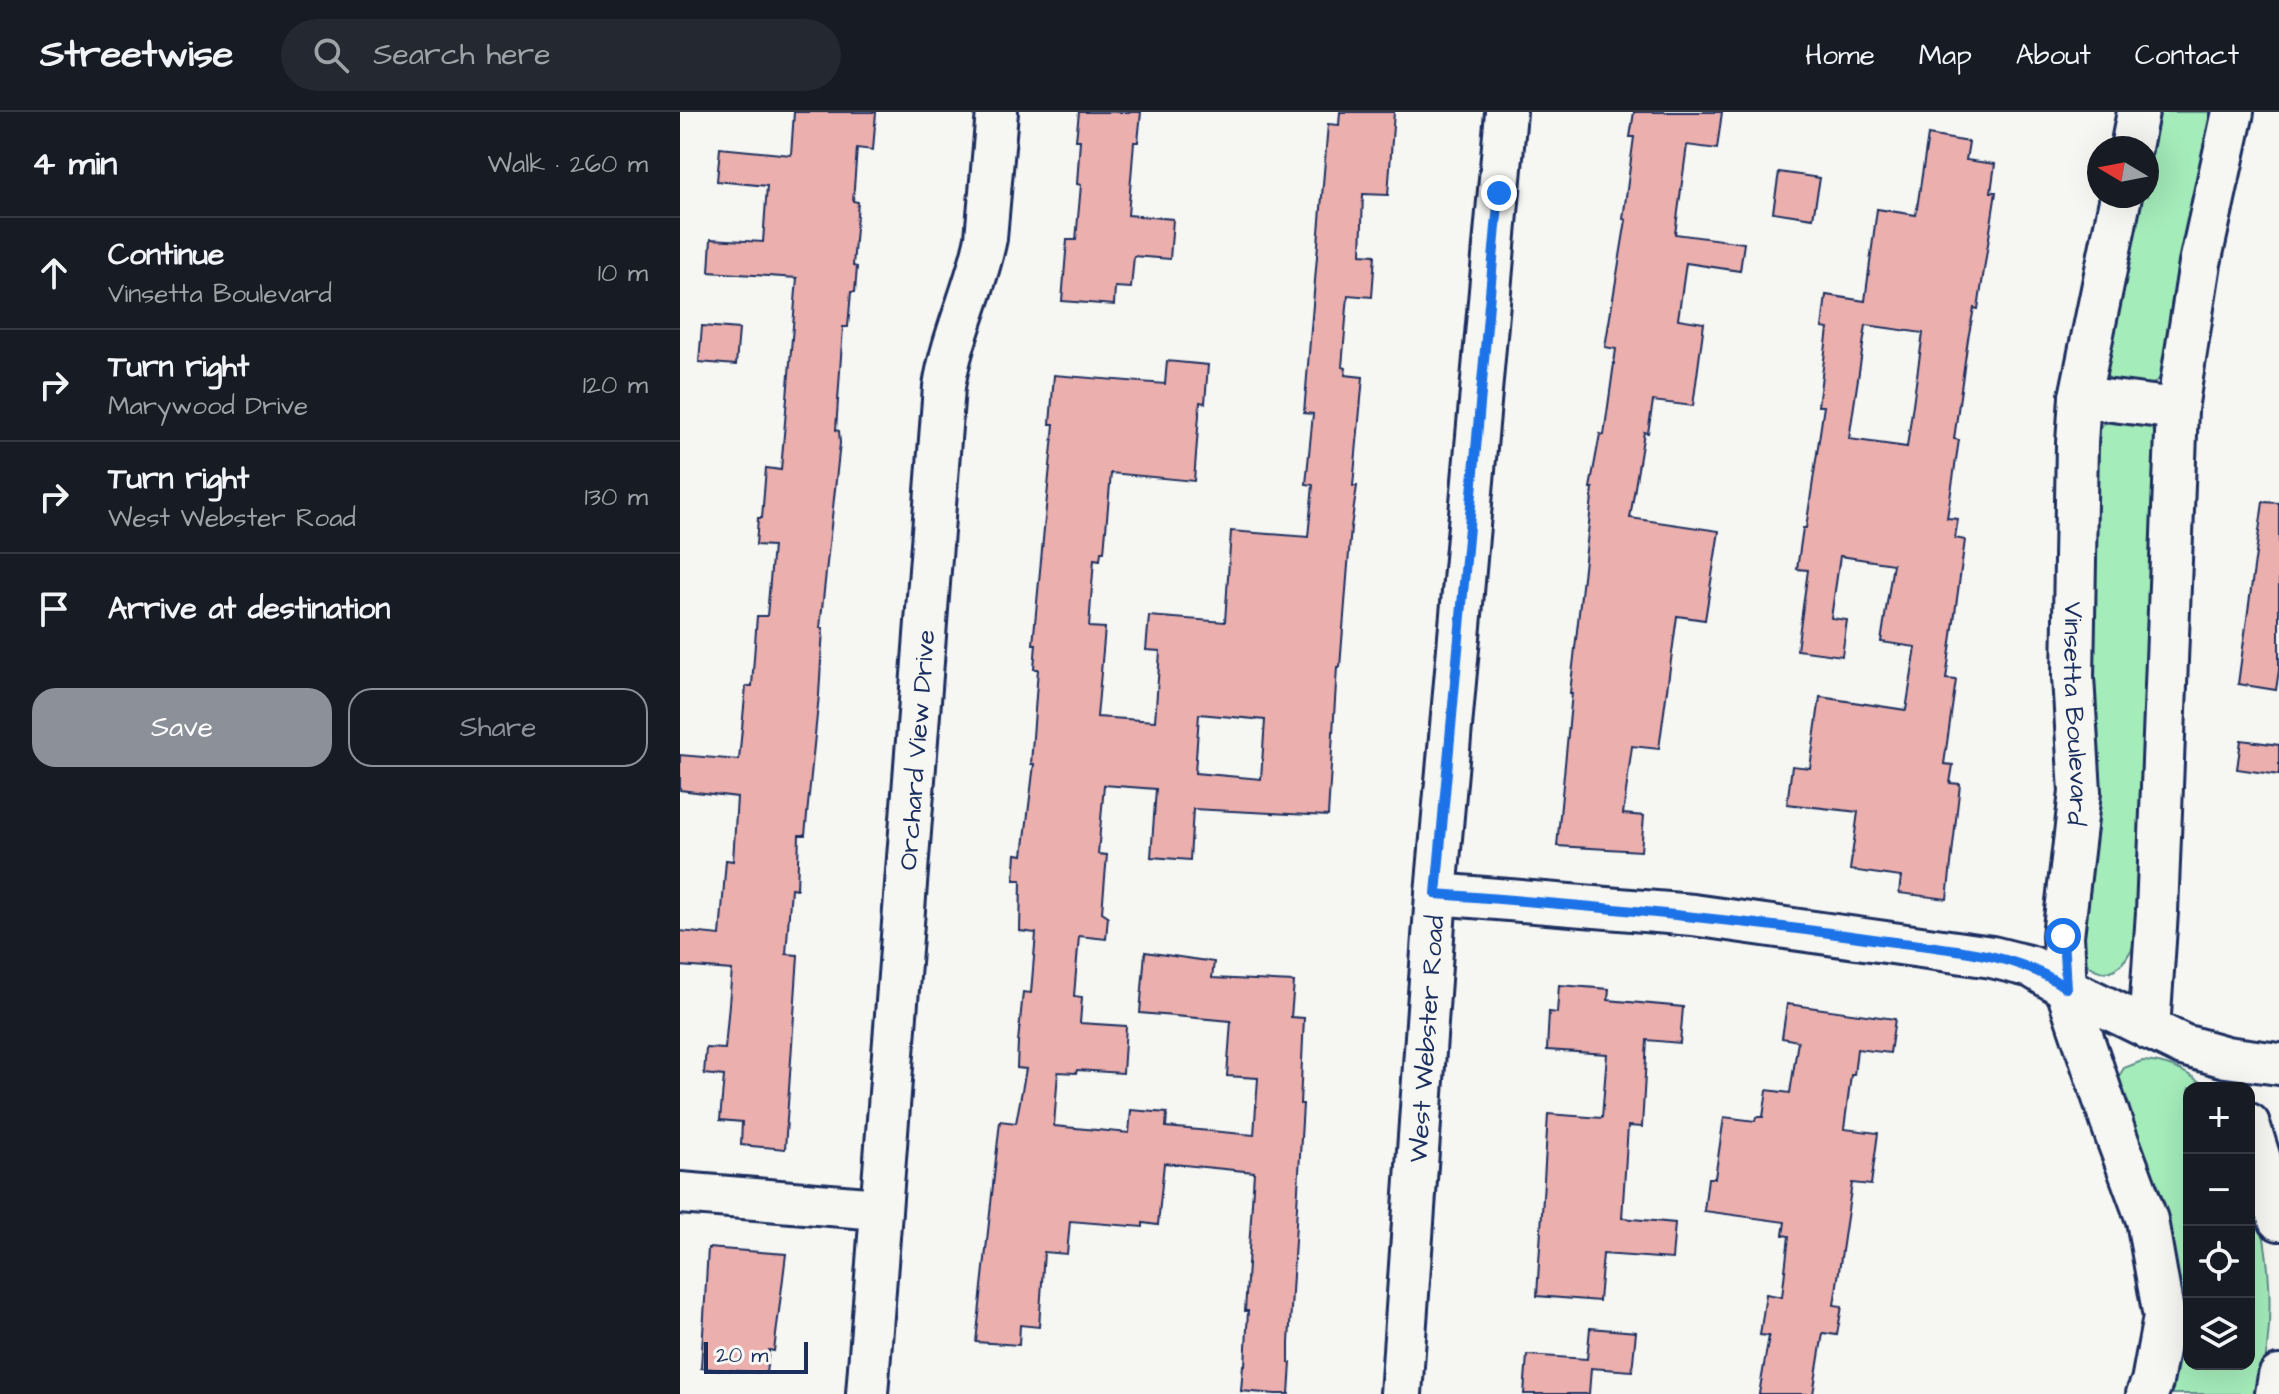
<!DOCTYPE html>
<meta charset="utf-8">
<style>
:root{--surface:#171b24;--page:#242831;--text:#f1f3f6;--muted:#9ea1a6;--line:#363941;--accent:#8c9099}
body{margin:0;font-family:"Architects Daughter",sans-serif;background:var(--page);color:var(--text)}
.controls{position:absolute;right:24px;bottom:24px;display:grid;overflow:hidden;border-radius:16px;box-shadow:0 8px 32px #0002}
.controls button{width:72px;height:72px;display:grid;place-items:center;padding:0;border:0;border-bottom:2px solid var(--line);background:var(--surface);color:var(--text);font:40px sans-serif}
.compass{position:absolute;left:1407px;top:24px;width:72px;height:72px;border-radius:50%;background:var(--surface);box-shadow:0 8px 32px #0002;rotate:280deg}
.scale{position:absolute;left:24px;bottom:20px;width:104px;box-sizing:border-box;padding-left:8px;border:4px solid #1b2f5e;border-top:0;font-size:22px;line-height:28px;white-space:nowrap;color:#1b2f5e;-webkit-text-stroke:6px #f6f6f2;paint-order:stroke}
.stop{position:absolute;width:24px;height:24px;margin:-18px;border:6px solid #1a73e8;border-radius:50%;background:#fff}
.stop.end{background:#1a73e8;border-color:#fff;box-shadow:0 2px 8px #0008}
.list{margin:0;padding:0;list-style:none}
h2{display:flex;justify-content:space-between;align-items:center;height:104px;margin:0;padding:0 32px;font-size:34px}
h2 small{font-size:26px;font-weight:400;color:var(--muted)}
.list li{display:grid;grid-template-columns:52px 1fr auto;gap:24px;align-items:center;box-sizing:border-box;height:112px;padding:0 32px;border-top:2px solid var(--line)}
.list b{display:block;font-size:30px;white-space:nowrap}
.list p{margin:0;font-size:26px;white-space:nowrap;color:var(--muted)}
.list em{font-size:26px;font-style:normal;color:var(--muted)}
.actions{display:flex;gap:16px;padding:24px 32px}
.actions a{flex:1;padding:18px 0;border:2px solid var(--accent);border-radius:24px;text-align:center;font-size:28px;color:var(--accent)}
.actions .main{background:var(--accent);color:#fff}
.icon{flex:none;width:44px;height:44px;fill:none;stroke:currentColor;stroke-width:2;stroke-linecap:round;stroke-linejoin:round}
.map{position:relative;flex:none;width:1599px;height:1282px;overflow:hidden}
header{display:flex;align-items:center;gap:48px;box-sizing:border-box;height:112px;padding:0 40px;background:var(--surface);border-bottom:2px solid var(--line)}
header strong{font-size:38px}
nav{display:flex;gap:44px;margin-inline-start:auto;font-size:28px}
.search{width:560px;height:72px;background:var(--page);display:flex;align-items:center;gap:20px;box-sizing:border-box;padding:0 28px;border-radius:44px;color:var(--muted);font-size:30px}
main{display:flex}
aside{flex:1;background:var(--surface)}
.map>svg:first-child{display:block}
</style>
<header>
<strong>Streetwise</strong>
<div class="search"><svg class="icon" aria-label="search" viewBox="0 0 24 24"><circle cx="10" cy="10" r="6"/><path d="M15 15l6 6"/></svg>Search here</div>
<nav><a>Home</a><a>Map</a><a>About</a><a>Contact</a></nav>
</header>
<main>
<aside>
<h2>4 min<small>Walk · 260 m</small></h2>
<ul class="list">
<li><svg class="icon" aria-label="ahead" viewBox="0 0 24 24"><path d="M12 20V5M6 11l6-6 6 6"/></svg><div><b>Continue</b><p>Vinsetta Boulevard</p></div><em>10 m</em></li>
<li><svg class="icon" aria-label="right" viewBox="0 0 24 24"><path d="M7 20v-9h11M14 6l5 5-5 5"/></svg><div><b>Turn right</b><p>Marywood Drive</p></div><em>120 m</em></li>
<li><svg class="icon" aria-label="right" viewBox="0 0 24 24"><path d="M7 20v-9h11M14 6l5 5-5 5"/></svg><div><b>Turn right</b><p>West Webster Road</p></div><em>130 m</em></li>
<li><svg class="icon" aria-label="arrive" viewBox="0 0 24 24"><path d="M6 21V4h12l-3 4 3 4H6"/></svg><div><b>Arrive at destination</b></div></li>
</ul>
<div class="actions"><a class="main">Save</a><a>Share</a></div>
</aside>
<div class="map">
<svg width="1599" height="1282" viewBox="0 0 1599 1282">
<rect width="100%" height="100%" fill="#f6f6f2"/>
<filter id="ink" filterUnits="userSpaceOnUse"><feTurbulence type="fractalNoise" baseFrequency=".0125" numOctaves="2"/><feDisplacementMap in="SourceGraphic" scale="16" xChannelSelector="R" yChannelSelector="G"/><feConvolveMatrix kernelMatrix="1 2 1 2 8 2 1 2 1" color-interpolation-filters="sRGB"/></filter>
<g filter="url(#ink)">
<!-- green -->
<g fill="#a4ecba" stroke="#608e8c" stroke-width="2">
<path d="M 1474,0 L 1536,0 L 1483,262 C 1471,280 1455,275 1436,273 L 1425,262 L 1423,255 L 1457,84 L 1467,84 L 1467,36 Z"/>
<path d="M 1437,307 L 1470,313 L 1478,326 L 1456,828 C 1446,852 1429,873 1405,850 L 1400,833 L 1415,322 L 1423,312 Z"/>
<path d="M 1462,949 C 1487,950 1509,960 1527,976 L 1509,976 L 1509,1252 L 1569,1252 L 1569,1062 C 1591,1136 1597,1206 1579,1282 L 1485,1282 L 1437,967 L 1444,956 Z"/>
</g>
<!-- building -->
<g fill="#ebb0ae" stroke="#1b2f5e" stroke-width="2" fill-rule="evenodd">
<path d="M 114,0 L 196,0 L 193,38 L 177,36 L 173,89 L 178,90 L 173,154 L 177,155 L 175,180 L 171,180 L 168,215 L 163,215 L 156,318 L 159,319 L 160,331 L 140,516 L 143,516 L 139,583 L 125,723 L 119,723 L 117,777 L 111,776 L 106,842 L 118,843 L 105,1037 L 61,1033 L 62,1010 L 40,1008 L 44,964 L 24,962 L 26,936 L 45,937 L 52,858 L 0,854 L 0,819 L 40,823 L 46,748 L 53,749 L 57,685 L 0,678 L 0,643 L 59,648 L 66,574 L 72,574 L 77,504 L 87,504 L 93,434 L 76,433 L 78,406 L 82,406 L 86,356 L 101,358 L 117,166 L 29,160 L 31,127 L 83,130 L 87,74 L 37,69 L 40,36 L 111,43 Z"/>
<path d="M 399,0 L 461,0 L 458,30 L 454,30 L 448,103 L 493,107 L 490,147 L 454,144 L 451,176 L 435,175 L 434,193 L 382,189 L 387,128 L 396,128 L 401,73 L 397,72 L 400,28 L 396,28 Z"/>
<path d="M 660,0 L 714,0 L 708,83 L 683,82 L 681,142 L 695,143 L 692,185 L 668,183 L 662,255 L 666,256 L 665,263 L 683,265 L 673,374 L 677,374 L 671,415 L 660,555 L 657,555 L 648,704 L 513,697 L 510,748 L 471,745 L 476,677 L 424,673 L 418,742 L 427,743 L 422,800 L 428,804 L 426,827 L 399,824 L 394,884 L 402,885 L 400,911 L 446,914 L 443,961 L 397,958 L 396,961 L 378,960 L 374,1014 L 449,1021 L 451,998 L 487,1001 L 486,1015 L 574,1023 L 578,966 L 547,964 L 551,909 L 460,901 L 465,840 L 534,850 L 532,866 L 614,870 L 611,905 L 624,906 L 620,992 L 623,992 L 609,1231 L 609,1251 L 611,1251 L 609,1282 L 596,1282 L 561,1279 L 563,1253 L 565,1253 L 568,1199 L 565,1199 L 574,1060 L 484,1051 L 478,1113 L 463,1111 L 463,1115 L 390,1109 L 387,1142 L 364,1140 L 359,1215 L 340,1213 L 339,1233 L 296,1230 L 320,1009 L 336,1011 L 346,957 L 337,956 L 338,930 L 343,880 L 351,881 L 356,821 L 340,819 L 341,768 L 334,768 L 336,742 L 343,743 L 354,652 L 351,652 L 358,557 L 354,557 L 356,532 L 353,532 L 374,312 L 370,312 L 374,263 L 485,272 L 487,249 L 528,253 L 525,291 L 520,290 L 514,369 L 431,361 L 424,440 L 421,440 L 420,448 L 414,447 L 409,515 L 425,516 L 417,605 L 475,609 L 480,539 L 466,538 L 469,504 L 545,510 L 551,419 L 628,425 L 633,373 L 626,372 L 633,302 L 624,301 L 648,12 L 659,13 ZM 519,602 L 585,608 L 581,667 L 515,661 Z"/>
<path d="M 954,0 L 1042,0 L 1037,37 L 1007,33 L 995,122 L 1064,131 L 1060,159 L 1006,151 L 998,207 L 1024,211 L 1013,294 L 973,289 L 968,321 L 964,320 L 950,406 L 1039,419 L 1025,508 L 997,504 L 979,637 L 952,634 L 943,702 L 964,704 L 961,739 L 877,734 L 892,581 L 890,581 L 913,376 L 910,376 L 920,322 L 924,323 L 936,237 L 925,235 L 946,108 L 943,107 L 954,25 L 950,25 Z"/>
<path d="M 1248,23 L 1289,30 L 1286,48 L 1315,52 L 1311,80 L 1316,80 L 1298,197 L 1294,196 L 1288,227 L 1274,327 L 1279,328 L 1267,406 L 1278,407 L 1275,426 L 1285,428 L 1266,567 L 1276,568 L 1264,652 L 1273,653 L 1270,671 L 1280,672 L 1267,787 L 1219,781 L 1221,765 L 1170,758 L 1178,700 L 1107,692 L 1112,654 L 1130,656 L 1140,585 L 1226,598 L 1236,535 L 1201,530 L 1213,452 L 1160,444 L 1151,506 L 1167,508 L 1162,544 L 1117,538 L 1128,458 L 1117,457 L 1123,416 L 1126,416 L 1144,294 L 1138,294 L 1148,217 L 1142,216 L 1146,183 L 1185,189 L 1197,97 L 1236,103 ZM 1186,213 L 1243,221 L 1227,335 L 1169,327 Z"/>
<path d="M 1099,60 L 1140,66 L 1133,106 L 1093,100 Z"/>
<path d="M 22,214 L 59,217 L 56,253 L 19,250 Z"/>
<path d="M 1583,390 L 1599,391 L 1599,558 L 1596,578 L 1558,572 Z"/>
<path d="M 1561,628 L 1599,633 L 1599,663 L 1557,657 Z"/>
<path d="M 879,873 L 929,877 L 928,888 L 1003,895 L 1000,931 L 967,928 L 962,1015 L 948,1014 L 942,1106 L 995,1111 L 992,1147 L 923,1142 L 919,1189 L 857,1184 L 868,1002 L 922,1006 L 927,942 L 867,938 L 869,900 L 877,901 Z"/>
<path d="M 1107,892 L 1215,907 L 1210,941 L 1177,937 L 1174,963 L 1171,963 L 1164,1017 L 1198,1021 L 1191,1073 L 1172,1071 L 1154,1193 L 1162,1194 L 1157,1223 L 1143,1221 L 1133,1282 L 1079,1282 L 1089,1224 L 1080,1223 L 1086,1182 L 1102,1185 L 1109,1124 L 1103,1123 L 1105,1110 L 1024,1099 L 1028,1066 L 1035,1066 L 1044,1005 L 1075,1009 L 1076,1005 L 1083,1005 L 1087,978 L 1110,981 L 1118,929 L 1102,926 Z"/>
<path d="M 28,1136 L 106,1142 L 94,1239 L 89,1238 L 86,1261 L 21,1256 Z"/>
<path d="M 910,1216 L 956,1220 L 952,1259 L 911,1256 L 909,1282 L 844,1282 L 847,1243 L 907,1247 Z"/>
</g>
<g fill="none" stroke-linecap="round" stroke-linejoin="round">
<defs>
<g id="minor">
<path d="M 1451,36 L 1458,0"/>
<path id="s1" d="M 1441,84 L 1400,285 L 1397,331 L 1393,565 L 1400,680 L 1383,824 L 1386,876 L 1436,1024 L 1467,1108 L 1484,1205 L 1472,1270 L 1467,1282"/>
<path d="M 1400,285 L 1497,297"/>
<path d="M 756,782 L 1013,803 L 1312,845 L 1352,855 L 1386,876 L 1503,933 L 1546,945 L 1599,952"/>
<path d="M 1469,917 L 1477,800 L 1497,297 L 1520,151 L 1553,0"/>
<path d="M 1569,1012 L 1599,1108"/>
<path d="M 0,1081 L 200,1097"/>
<path id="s2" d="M 187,1282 L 264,275 C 272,223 296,177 306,126 L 317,0"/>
<path id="s3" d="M 721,1282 L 756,782 L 826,0"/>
<path d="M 1596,1282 L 1599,1264"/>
</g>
</defs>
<!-- minor casing -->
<use href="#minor" stroke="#1b2f5e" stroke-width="46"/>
<!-- minor -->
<use href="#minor" stroke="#f6f6f2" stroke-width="40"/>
</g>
</g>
<g fill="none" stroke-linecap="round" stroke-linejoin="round" filter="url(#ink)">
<!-- route -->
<path stroke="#1a73e8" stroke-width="10" d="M 819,81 L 756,782 C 903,793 1048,806 1193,827 C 1257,837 1332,837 1386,876 L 1383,824"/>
</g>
<g text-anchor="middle" stroke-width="6" stroke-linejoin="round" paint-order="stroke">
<!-- street labels -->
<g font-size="26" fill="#1b2f5e" stroke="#f6f6f2">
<text dy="9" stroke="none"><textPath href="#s1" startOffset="522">Vinsetta Boulevard</textPath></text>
<text dy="9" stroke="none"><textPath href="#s2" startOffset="646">Orchard View Drive</textPath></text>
<text dy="9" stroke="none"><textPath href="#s3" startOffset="356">West Webster Road</textPath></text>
</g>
</g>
</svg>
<div class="controls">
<button>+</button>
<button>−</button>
<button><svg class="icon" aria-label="locate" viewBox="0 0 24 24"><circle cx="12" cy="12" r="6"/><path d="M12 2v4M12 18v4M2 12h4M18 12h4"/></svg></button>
<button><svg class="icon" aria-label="layers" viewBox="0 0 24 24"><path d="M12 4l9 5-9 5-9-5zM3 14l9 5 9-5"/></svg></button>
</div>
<svg class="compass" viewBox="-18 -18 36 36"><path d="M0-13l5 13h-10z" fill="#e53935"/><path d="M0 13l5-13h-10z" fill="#9ea1a6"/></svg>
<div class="scale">20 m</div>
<div class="stop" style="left:1383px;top:824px"></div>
<div class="stop end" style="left:819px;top:81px"></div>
</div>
</main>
